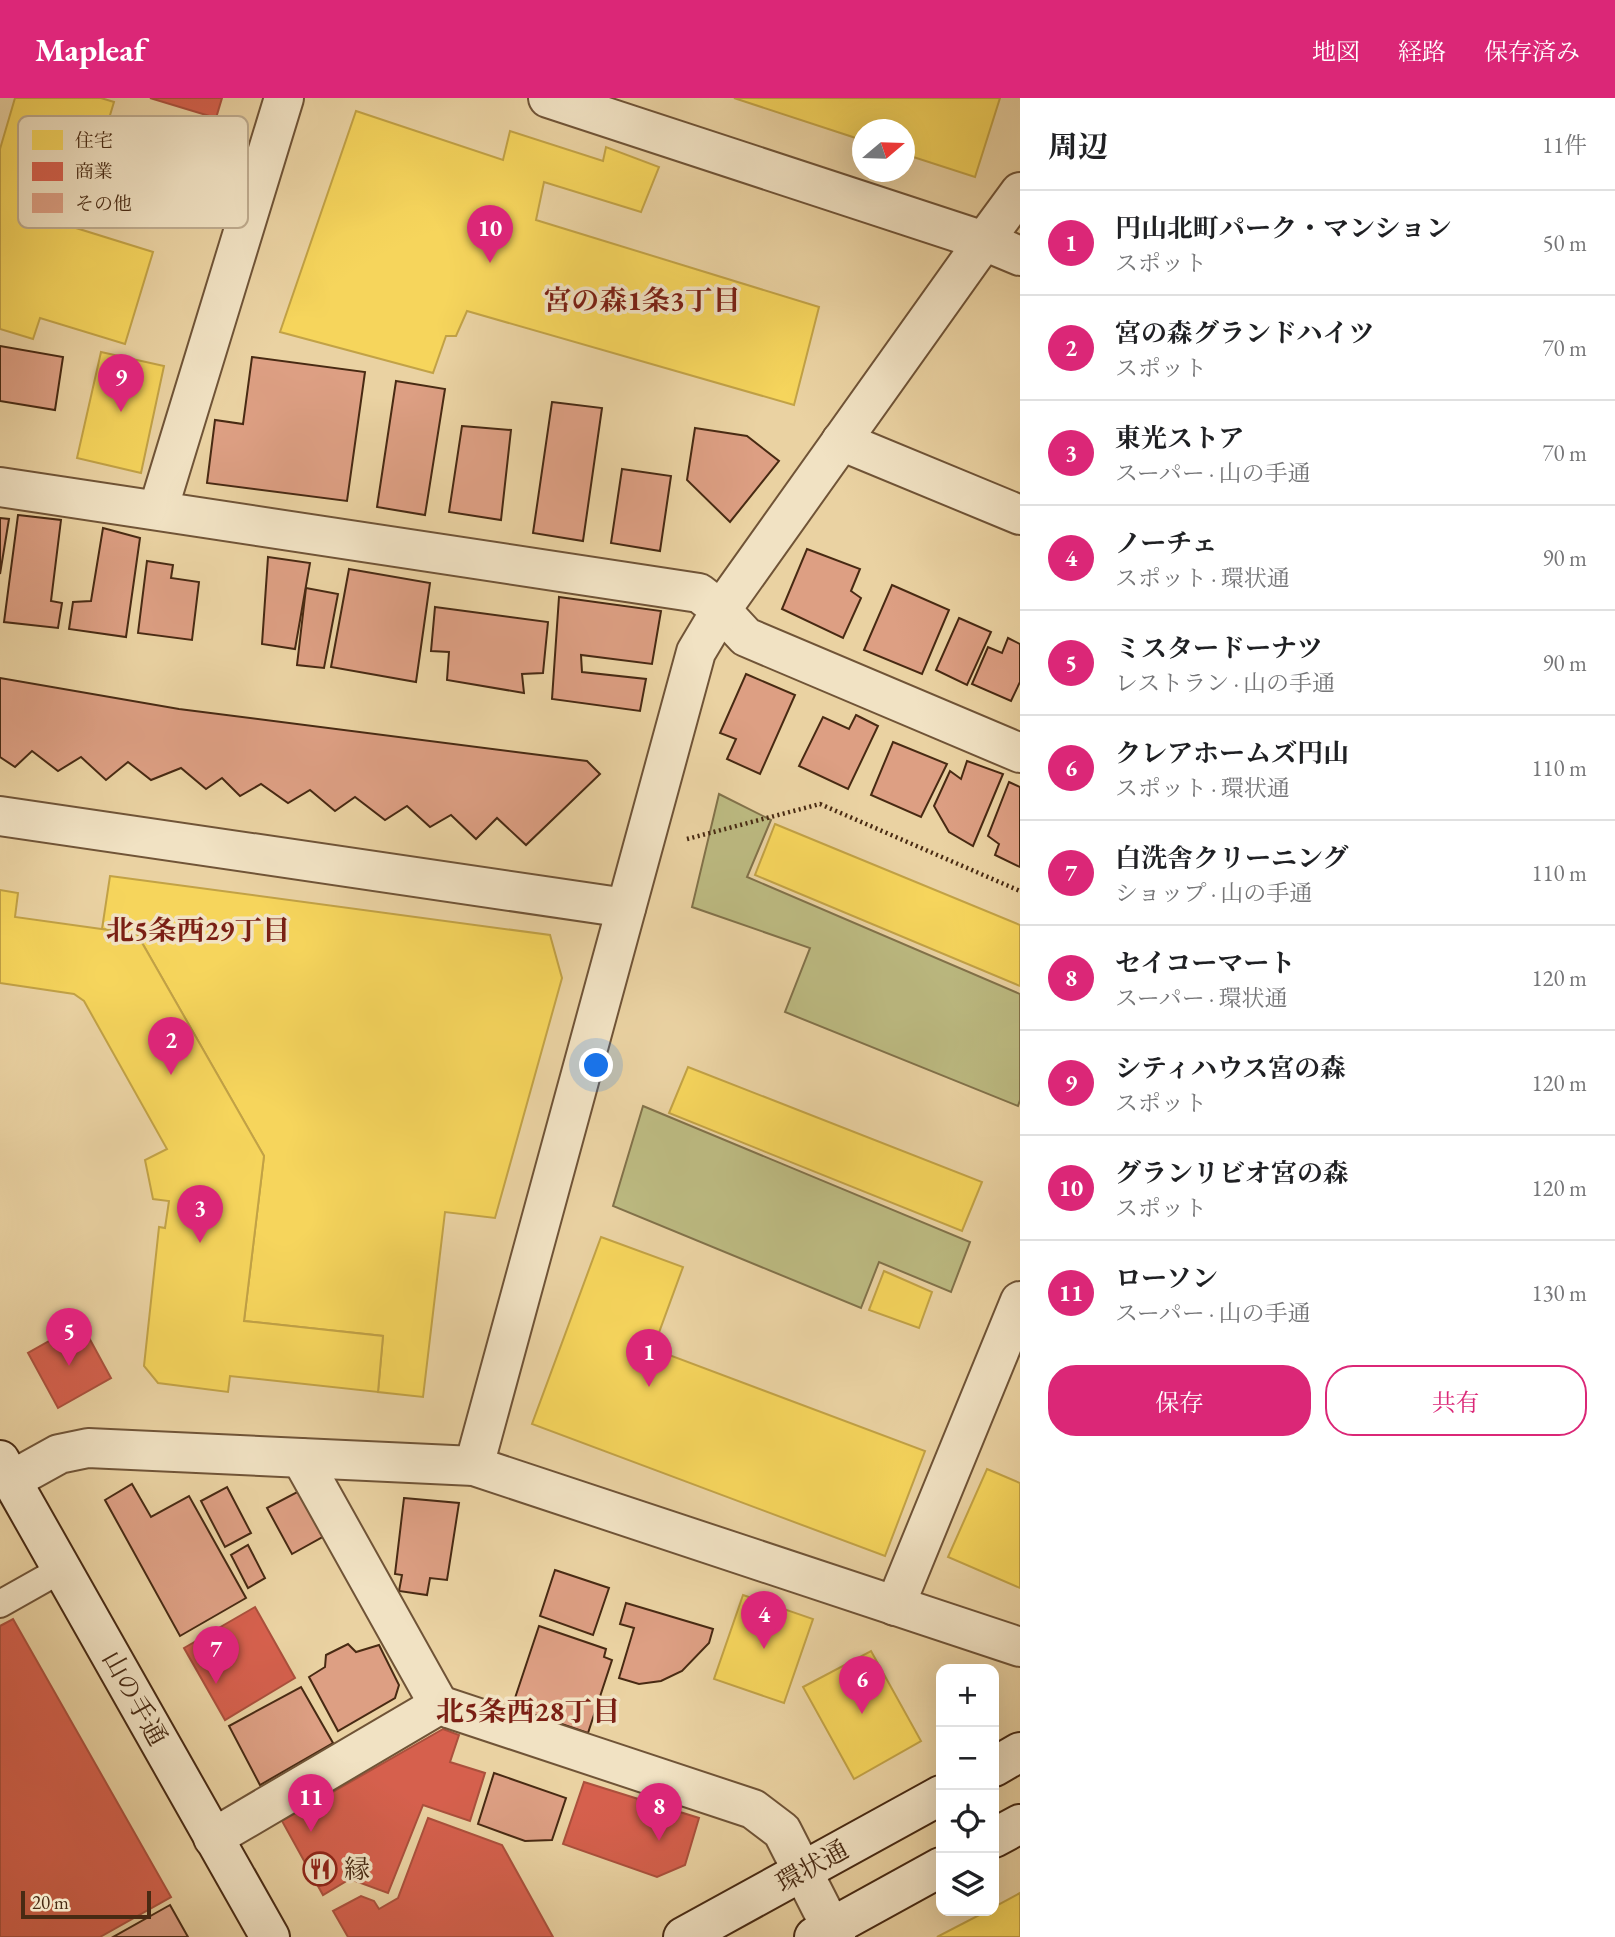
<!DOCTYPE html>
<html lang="ja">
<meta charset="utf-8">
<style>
:root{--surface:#fff;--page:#f6f6f6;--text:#202124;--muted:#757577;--line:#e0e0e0;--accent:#db2777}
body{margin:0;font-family:"EB Garamond","Noto Serif JP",serif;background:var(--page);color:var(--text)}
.controls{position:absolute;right:21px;bottom:21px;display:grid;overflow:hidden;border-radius:14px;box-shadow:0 7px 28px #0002}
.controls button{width:63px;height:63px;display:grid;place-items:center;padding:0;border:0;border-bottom:2px solid var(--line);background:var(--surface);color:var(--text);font:35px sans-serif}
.compass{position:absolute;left:852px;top:21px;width:63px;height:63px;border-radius:50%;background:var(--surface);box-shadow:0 7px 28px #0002;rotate:71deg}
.scale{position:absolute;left:21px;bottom:18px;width:130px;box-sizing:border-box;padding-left:7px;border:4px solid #482a13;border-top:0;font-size:19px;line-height:24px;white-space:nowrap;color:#482a13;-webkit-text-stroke:5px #f1e2c3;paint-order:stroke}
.you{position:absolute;left:597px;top:968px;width:24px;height:24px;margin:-18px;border:5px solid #fff;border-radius:50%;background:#1a73e8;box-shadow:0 0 0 10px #1a73e833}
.badge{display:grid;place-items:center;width:46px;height:46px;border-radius:50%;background:var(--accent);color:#fff;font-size:23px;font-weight:700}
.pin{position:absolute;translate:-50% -58px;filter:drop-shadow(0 2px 4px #0008)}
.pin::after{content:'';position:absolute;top:37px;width:24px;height:21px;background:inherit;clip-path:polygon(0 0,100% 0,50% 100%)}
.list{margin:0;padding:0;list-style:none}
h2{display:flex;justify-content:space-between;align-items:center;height:91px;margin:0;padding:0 28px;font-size:30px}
h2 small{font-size:23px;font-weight:400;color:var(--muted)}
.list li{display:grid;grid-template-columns:46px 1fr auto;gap:21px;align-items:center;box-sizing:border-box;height:105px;padding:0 28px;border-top:2px solid var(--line)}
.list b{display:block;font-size:26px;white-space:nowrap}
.list p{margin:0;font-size:23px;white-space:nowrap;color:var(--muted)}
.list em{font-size:23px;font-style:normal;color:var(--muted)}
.actions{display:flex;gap:14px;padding:21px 28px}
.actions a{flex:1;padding:16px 0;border:2px solid var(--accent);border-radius:28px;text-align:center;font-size:24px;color:var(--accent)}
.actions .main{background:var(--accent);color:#fff}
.icon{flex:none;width:38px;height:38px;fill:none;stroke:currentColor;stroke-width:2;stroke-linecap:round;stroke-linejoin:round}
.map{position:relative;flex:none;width:1020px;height:1839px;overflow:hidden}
header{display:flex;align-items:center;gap:42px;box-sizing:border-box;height:98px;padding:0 35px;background:var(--accent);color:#fff}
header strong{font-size:33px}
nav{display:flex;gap:38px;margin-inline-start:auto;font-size:24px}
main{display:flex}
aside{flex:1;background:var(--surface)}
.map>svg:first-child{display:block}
</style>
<header>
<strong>Mapleaf</strong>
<nav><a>地図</a><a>経路</a><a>保存済み</a></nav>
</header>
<main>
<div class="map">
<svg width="1020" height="1839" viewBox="0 0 1020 1839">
<rect width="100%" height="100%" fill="#ead2a2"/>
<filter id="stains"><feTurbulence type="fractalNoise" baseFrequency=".00286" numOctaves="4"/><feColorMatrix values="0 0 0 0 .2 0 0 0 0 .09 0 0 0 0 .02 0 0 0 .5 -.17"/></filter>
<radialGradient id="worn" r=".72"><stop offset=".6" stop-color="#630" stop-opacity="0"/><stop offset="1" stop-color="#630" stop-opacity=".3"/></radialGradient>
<!-- green -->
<g fill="#bcba81" stroke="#82724a" stroke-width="2">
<path d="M 719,696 L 771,722 L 747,779 L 1020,896 L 1020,1002 L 1018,1008 L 785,914 L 810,850 L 692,809 Z"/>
<path d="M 643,1008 L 970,1144 L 951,1194 L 879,1164 L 861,1210 L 613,1108 Z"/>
</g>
<!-- homes -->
<g fill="#f6d55c" stroke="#c2a246" stroke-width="2">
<path d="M 15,0 L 101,0 L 114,4 L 76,130 L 153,154 L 125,246 L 40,220 L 33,241 L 0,231 L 0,51 Z"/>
<path d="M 734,0 L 1000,0 L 975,79 L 904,56 L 904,32 L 862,32 L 862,42 Z"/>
<path d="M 356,13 L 503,62 L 510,33 L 603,63 L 606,49 L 659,69 L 641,114 L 544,84 L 536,122 L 819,209 L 794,307 L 467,213 L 456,238 L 446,238 L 433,275 L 280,234 Z"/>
<path d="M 101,254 L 164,268 L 141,375 L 77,360 Z"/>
<path d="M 775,726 L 1020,827 L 1020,888 L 755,777 Z"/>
<path d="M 110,778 L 550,837 L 562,880 L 495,1120 L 445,1114 L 423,1299 L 378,1294 L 383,1238 L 244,1223 L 264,1058 L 137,836 L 102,831 Z"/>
<path d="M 0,792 L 18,795 L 15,819 L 137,836 L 264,1058 L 244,1223 L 383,1238 L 378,1294 L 230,1278 L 228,1294 L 158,1285 L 144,1268 L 159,1129 L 165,1130 L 169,1103 L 153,1101 L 145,1062 L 167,1051 L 84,903 L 74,896 L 0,885 Z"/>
<path d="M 688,969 L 982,1084 L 962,1133 L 669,1015 Z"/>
<path d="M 601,1139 L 683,1169 L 653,1251 L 925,1353 L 885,1458 L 532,1326 Z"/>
<path d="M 884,1173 L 932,1194 L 919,1230 L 869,1212 Z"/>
<path d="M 987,1371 L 1020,1385 L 1020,1490 L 948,1459 Z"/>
<path d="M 743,1497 L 813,1521 L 784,1605 L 714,1581 Z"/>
<path d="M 871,1553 L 921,1643 L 854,1681 L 803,1589 Z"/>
<path d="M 1020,1795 L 1020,1839 L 937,1839 L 987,1813 L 994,1813 L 994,1809 Z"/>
</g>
<!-- shops -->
<g fill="#d6604d" stroke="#ab503c" stroke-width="2">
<path d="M 150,0 L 222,0 L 216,20 Z"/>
<path d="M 81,1225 L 111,1280 L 58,1310 L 28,1255 Z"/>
<path d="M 255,1509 L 295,1580 L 225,1622 L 184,1550 Z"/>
<path d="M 13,1521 L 171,1799 L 100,1839 L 0,1839 L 0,1528 Z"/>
<path d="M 443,1631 L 459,1637 L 450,1664 L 485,1675 L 470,1723 L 423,1707 L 388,1795 L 350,1781 L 323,1797 L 282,1723 Z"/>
<path d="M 584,1684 L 699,1720 L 685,1767 L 657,1779 L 563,1746 Z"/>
<path d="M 428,1720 L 502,1747 L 553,1839 L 348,1839 L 333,1813 L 361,1798 L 374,1803 L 379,1811 L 398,1800 Z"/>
</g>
<!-- building -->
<g fill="#dd9f83" stroke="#482a13" stroke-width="2">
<path d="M 0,248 L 63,259 L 55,312 L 0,303 Z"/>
<path d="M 252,259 L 365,274 L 347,403 L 207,385 L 215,322 L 243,326 Z"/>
<path d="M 396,283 L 445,291 L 425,417 L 377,409 Z"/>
<path d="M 552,304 L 602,310 L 583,443 L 533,435 Z"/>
<path d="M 462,328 L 511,332 L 501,422 L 449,414 Z"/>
<path d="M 695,330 L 747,338 L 779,363 L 730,424 L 687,382 Z"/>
<path d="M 622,371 L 671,378 L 660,453 L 611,445 Z"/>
<path d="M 18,417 L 61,422 L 51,503 L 62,505 L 58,530 L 4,524 Z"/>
<path d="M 0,420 L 9,421 L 0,476 Z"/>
<path d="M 103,430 L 140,440 L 126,539 L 69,531 L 73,504 L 91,503 Z"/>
<path d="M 807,451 L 860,471 L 851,493 L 861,500 L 843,540 L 782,511 Z"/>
<path d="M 268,459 L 310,465 L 295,551 L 262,546 Z"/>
<path d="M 147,463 L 173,467 L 171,480 L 199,484 L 192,542 L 138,535 Z"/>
<path d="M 349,471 L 430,485 L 416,584 L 331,569 Z"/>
<path d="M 892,487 L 949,512 L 922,576 L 864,552 Z"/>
<path d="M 306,490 L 338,496 L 324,570 L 297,567 Z"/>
<path d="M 559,499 L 661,513 L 652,566 L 581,557 L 582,574 L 646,581 L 640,613 L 552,601 Z"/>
<path d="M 435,509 L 548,524 L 543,575 L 522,576 L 524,595 L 447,582 L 449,554 L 431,553 Z"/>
<path d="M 959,520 L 991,534 L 967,587 L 936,572 Z"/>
<path d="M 1008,540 L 1020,546 L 1020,584 L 1011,603 L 972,586 L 988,549 L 1002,555 Z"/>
<path d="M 746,576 L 795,597 L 760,676 L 727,661 L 736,641 L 720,635 Z"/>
<path d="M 0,580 L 179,611 L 587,663 L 600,676 L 526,747 L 497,720 L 476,741 L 451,717 L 430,729 L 407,708 L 385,722 L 355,699 L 335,713 L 310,692 L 288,705 L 261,686 L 240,698 L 222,680 L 206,691 L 181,670 L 151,682 L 128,664 L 106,682 L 81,659 L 58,673 L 32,653 L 15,669 L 0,659 Z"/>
<path d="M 856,617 L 878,628 L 848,691 L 799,668 L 823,619 L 849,631 Z"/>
<path d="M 893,644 L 947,666 L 921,719 L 871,697 Z"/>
<path d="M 967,663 L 1003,676 L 973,748 L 949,734 L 934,708 L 950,673 L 961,681 Z"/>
<path d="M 1009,684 L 1020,689 L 1020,769 L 995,757 L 999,746 L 988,738 Z"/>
<path d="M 132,1386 L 151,1419 L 189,1398 L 246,1500 L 180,1538 L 105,1402 Z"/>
<path d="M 227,1389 L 251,1435 L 225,1449 L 201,1403 Z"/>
<path d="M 301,1392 L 326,1437 L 292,1456 L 267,1410 Z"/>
<path d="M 404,1400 L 459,1405 L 447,1482 L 430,1480 L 427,1497 L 399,1493 L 402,1477 L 395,1476 Z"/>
<path d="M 248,1447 L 265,1480 L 248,1490 L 231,1457 Z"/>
<path d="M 555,1472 L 609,1490 L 593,1537 L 540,1518 Z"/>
<path d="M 626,1505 L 713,1531 L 709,1545 L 682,1573 L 661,1583 L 639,1586 L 619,1580 L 634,1530 L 620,1526 Z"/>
<path d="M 539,1528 L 606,1551 L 604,1559 L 612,1562 L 588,1635 L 512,1609 Z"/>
<path d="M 348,1546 L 356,1554 L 379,1547 L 399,1587 L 395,1600 L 338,1633 L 309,1579 L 325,1569 L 326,1557 Z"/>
<path d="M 301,1589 L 333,1645 L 260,1687 L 229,1628 Z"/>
<path d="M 494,1675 L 566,1700 L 552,1742 L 525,1743 L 478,1726 Z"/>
<path d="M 170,1807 L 188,1839 L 113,1839 Z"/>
</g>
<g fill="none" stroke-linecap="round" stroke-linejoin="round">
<defs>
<path id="lane" d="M 0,1506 L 62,1471"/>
<g id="street">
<path d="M 548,0 L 984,143 L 1020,158"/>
<path d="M 841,343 L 1020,417"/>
<path d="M 0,389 L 699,495 L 721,512 L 746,539 L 1020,655"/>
<path d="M 158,412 L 284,0"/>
<path d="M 0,718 L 626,810"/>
<path d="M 301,1360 L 439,1607"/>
<path d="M 474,1368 L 696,554 L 721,512 L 984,143 L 1020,94"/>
<path d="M 12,1382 L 59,1356 L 88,1350 L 474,1368 L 1020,1549"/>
<path d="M 895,1508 L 1020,1203"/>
<path d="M 213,1740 L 439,1607 L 753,1711 L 782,1733 L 836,1839"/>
</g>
<g id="secondary">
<path d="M 0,1362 L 270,1839"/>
<path d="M 994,1669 L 1020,1654"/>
<path d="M 994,1740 L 1020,1726"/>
<path d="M 683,1839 L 941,1697"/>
<path d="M 814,1839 L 941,1769"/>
</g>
</defs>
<!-- lane casing -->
<use href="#lane" stroke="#705437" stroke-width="30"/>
<!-- street casing -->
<use href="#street" stroke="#705437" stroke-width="42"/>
<!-- secondary casing -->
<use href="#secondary" stroke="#482a13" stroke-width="42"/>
<!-- path -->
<path stroke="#482a13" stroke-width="4.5" stroke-dasharray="2 3.5" stroke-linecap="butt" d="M 687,741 L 820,706 L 1020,793"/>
<!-- lane -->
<use href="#lane" stroke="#f1e2c3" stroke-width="26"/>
<!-- street -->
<use href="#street" stroke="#f1e2c3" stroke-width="38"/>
<!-- secondary -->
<use href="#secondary" stroke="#f1e2c3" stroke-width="38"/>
</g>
<!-- icons -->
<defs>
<symbol id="restaurant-ring" viewBox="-11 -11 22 22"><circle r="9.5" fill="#f1e2c3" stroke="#8f2418" stroke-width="1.5"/><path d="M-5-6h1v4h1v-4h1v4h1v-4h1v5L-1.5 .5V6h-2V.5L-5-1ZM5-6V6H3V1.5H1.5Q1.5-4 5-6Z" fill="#8f2418"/></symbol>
</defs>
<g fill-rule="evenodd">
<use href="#restaurant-ring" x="301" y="1752" width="38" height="38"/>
</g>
<g text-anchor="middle" stroke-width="7" stroke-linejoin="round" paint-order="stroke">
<!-- street labels -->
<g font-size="26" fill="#482a13" stroke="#f1e2c3">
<text transform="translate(135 1600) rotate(61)" y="9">山の手通</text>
<text transform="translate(812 1768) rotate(-29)" y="9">環状通</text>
</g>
<!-- poi labels -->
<g font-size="26" fill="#482a13" stroke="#f1e2c3" text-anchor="start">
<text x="344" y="1780">縁</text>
</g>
<!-- neighbourhood labels -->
<g font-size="28" font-weight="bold" fill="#7a1f14" stroke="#f1e2c3">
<text x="642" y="212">宮の森1条3丁目</text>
<text x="198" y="842">北5条西29丁目</text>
<text x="528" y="1623">北5条西28丁目</text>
</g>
</g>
<!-- legend -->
<rect x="18" y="18" width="230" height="112" rx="10" fill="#f1e2c3" stroke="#beab8e" stroke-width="2"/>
<rect x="32" y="32" width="31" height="20" fill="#f6d55c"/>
<rect x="32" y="64" width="31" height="19" fill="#d6604d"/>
<rect x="32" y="95" width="31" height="20" fill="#dd9f83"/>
<g font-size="19" fill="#482a13">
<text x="75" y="49">住宅</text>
<text x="75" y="80">商業</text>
<text x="75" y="112">その他</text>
</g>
<rect width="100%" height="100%" filter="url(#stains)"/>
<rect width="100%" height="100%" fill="url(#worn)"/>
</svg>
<div class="controls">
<button>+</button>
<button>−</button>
<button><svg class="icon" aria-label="locate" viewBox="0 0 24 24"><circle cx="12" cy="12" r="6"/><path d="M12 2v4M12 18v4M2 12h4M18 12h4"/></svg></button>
<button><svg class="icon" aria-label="layers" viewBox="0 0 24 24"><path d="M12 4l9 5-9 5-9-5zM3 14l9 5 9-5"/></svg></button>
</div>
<svg class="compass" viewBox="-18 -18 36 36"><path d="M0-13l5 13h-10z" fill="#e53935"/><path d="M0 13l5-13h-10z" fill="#757577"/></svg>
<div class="scale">20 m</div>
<div class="you"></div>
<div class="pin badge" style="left:649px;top:1289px">1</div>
<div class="pin badge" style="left:171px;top:977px">2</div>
<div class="pin badge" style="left:200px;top:1145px">3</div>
<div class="pin badge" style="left:764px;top:1551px">4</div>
<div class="pin badge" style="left:69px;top:1268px">5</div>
<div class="pin badge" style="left:862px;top:1616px">6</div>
<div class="pin badge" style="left:216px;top:1586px">7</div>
<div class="pin badge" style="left:659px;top:1743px">8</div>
<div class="pin badge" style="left:121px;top:314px">9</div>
<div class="pin badge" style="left:490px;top:165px">10</div>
<div class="pin badge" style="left:311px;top:1734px">11</div>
</div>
<aside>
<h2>周辺<small>11件</small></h2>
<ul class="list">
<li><span class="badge">1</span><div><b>円山北町パーク・マンション</b><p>スポット</p></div><em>50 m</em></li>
<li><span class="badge">2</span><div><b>宮の森グランドハイツ</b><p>スポット</p></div><em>70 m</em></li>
<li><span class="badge">3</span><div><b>東光ストア</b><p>スーパー · 山の手通</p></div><em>70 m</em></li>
<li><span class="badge">4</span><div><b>ノーチェ</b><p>スポット · 環状通</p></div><em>90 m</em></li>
<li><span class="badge">5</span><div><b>ミスタードーナツ</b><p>レストラン · 山の手通</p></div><em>90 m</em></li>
<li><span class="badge">6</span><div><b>クレアホームズ円山</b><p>スポット · 環状通</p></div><em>110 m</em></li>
<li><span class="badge">7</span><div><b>白洗舎クリーニング</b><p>ショップ · 山の手通</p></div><em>110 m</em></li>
<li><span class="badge">8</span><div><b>セイコーマート</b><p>スーパー · 環状通</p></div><em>120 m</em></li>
<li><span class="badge">9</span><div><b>シティハウス宮の森</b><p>スポット</p></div><em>120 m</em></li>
<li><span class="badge">10</span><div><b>グランリビオ宮の森</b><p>スポット</p></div><em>120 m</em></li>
<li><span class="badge">11</span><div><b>ローソン</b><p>スーパー · 山の手通</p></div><em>130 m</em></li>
</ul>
<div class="actions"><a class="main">保存</a><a>共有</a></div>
</aside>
</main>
